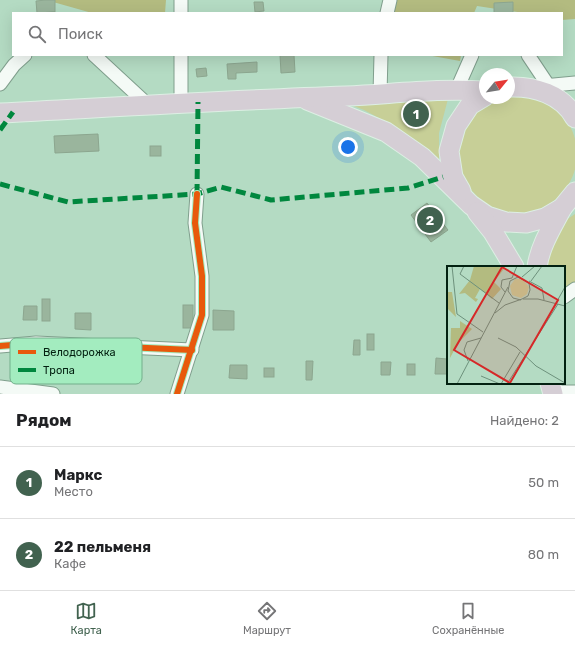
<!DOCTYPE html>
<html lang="ru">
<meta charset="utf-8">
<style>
:root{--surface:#fff;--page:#f6f6f6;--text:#202124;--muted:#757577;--line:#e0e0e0;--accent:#41624f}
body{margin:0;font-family:Rubik,sans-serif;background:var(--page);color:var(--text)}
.compass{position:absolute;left:479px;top:68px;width:36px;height:36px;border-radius:50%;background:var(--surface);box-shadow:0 4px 16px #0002;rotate:60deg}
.you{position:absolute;left:348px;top:147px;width:14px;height:14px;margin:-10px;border:3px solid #fff;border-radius:50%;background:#1a73e8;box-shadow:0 0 0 6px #1a73e833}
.badge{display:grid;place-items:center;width:26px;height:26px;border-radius:50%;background:var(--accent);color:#fff;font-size:13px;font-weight:700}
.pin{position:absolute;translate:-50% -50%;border:2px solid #fff;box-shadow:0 1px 4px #0006}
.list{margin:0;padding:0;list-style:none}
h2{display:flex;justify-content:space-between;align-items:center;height:52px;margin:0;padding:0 16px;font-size:17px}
h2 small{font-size:13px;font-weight:400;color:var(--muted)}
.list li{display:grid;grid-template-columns:26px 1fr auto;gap:12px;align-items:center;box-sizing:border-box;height:72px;padding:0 16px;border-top:1px solid var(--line)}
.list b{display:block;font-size:15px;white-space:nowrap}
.list p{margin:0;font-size:13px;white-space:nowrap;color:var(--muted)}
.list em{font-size:13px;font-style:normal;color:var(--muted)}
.icon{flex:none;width:22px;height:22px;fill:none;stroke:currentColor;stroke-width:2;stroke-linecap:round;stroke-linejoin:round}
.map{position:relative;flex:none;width:575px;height:394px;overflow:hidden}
.search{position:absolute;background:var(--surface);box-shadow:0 4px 16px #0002;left:12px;right:12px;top:12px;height:44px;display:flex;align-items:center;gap:10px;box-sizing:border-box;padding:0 14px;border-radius:0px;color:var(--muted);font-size:15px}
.sheet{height:196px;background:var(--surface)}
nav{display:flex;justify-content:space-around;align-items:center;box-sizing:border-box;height:56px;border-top:1px solid var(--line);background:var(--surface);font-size:11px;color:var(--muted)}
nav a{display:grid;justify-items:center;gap:2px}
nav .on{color:var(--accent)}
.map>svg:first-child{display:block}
</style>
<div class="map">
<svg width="575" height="394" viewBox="0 0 575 394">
<rect width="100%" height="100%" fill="#b4dbc3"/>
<!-- green -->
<g fill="#c7cf97">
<circle cx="518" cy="154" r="59"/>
<path d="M 448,99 L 439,133 L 439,162 L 390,124 L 364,110 L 346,103 Z"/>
<path d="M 575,214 L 575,284 L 564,293 L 564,267 L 541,267 L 563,222 Z"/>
</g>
<!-- forest -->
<g fill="#b3bb80">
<path d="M 40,0 L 166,0 L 165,13 L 92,13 L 46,0 Z"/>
<path d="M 391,0 L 575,0 L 575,19 L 562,20 L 562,13 L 524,13 L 477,6 L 474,13 L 388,13 Z"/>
<path d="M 427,55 L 461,55 L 460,61 Z"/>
</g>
<!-- building -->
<g fill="#9ab59d" stroke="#8ca68f">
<path d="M 46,0 L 55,0 L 55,12 L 37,13 L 36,1 Z"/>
<path d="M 254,2 L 263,2 L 264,11 L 255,12 Z"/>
<path d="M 513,2 L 513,13 L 494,13 L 494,3 Z"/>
<path d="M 55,12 L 56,13 L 37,13 Z"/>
<path d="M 280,55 L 294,55 L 295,72 L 281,73 Z"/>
<path d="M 257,62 L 257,72 L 236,73 L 236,79 L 228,79 L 227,64 Z"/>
<path d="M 206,68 L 207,76 L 197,77 L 196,69 Z"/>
<path d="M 98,134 L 99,151 L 55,153 L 54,136 Z"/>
<rect x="150" y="146" width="11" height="10"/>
<path d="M 427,203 L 448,230 L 431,242 L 411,215 Z"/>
<rect x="42" y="299" width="8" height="22"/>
<rect x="183" y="305" width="10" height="23"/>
<path d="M 24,306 L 37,306 L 37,320 L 23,320 Z"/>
<path d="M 213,310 L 234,311 L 234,330 L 213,330 Z"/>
<path d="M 75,313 L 91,313 L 91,330 L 75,329 Z"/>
<rect x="367" y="334" width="7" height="16"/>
<path d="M 354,340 L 360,340 L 360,355 L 353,355 Z"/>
<path d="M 436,358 L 447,359 L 447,374 L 435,374 Z"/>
<path d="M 306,361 L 313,361 L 312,380 L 306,380 Z"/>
<path d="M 381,362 L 391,362 L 390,375 L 381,375 Z"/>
<rect x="407" y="364" width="8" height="11"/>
<path d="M 230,365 L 247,365 L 247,379 L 229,378 Z"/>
<rect x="264" y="368" width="10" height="9"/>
</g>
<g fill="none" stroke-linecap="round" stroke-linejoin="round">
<defs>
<g id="minor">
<path d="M 181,13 L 181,0"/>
<path d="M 387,13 L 390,0"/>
<path d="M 94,55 L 148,105"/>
<path d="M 528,55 L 548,85"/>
<path d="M 0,84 L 14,65 L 25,55"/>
<path d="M 533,87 L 575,83"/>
<path d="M 457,89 L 472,55"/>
<path d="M 380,94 L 381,55"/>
<path d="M 181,103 L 181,55"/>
<path d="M 564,297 L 575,289"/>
<path d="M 0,346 L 36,343 L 192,350"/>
<path d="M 0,387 L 53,394"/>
<path d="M 553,392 L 575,392"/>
<path d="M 177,394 L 202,315 L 202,276 L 195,223 L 197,194"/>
</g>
<g id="highway">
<path d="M 509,87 C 534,86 562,94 575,118"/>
<path d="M 307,100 L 386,132 L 422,157 L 471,205 L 487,216 L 506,222 L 526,223 L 545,218 L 562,208 L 575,192"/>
<path d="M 0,113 C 115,107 230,100 346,96 C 392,94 439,88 485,91"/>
<path d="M 461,191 L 453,177 L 449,151 L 456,126 L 470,105 L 485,96"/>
<path d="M 477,212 L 493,232 L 514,267"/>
<path d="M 537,267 C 540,246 552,227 562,208"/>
<path d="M 550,383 L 553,394"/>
</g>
</defs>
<!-- minor casing -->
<use href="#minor" stroke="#809f8d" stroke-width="15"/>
<!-- highway casing -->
<use href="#highway" stroke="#ddefe4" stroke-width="21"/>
<!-- minor -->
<use href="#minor" stroke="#f4faf6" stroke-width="13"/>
<!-- highway -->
<use href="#highway" stroke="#d5ced5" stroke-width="19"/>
<!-- quiet -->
<g stroke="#00873e" stroke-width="5" stroke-dasharray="10 5" stroke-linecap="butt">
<path d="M 0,130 L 13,112"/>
<path d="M 0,184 L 68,202 L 197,194 L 221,187 L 271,200 L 408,188 L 443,177"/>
<path d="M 197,194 L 198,102"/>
</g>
<defs>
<g id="cycleway">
<path d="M 0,346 L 36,343 L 192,350"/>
<path d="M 177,394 L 202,315 L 202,276 L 195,223 L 197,194"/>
</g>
</defs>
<!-- cycleway casing -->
<use href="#cycleway" stroke="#a3ecbf" stroke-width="8"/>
<!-- cycleway -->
<use href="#cycleway" stroke="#e8590c" stroke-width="6"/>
</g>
<!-- overview -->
<g transform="translate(447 266)">
<rect width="118" height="118" fill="#b4dbc3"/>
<path d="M 68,13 L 75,13 L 82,21 L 80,28 L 74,32 L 65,29 L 63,20 Z" fill="#c7cf97"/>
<path d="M 27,0 L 59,0 L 47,16 L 54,23 L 45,33 L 33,23 L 28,32 L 31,33 L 29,36 L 18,27 L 12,28 L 23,14 ZM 0,26 L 5,26 L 9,51 L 0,42 ZM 13,55 L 25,63 L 11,77 L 3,92 L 4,62 L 13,62 Z" fill="#b3bb80"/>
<path fill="none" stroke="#6d917c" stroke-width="1" d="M 5,0 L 10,48 L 36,66M 17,0 L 13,8 L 52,37M 75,11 L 88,0M 65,12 L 70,0M 82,15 L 95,22 L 97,34M 84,15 L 95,0M 58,26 L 54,21 L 55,14 L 65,12M 76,33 L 91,33 L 118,40M 109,37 L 118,21M 48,47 L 58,39 L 75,33 L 81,30 L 83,24 L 82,17 L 71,11 L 63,15 L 61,25 L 66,32 L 74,34M 51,72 L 69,81 L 89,100 L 118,117M 21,95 L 17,84 L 20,76 L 34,72M 34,110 L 53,118M 10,118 L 61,21M 54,118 L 73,86M 60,118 L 111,38"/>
<path fill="#d62828" fill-opacity="0.15" stroke="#d62828" stroke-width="2" d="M 55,1 L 111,34 L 63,117 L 7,84 Z"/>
<rect width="118" height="118" fill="none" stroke="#032111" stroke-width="2"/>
</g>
<!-- legend -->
<rect x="10" y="338" width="132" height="46" rx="6" fill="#a3ecbf" stroke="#73af8b" stroke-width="1"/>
<rect x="18" y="350" width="18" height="4" fill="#e8590c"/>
<rect x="18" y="368" width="18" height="4" fill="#00873e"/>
<g font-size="11" fill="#032111">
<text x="43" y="356">Велодорожка</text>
<text x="43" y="374">Тропа</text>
</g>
</svg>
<svg class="compass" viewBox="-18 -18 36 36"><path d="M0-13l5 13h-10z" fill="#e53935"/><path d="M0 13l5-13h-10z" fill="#757577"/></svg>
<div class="you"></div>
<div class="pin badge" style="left:416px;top:114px">1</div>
<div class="pin badge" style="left:430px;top:220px">2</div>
<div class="search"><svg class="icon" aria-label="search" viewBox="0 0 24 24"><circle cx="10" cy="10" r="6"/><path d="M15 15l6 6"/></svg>Поиск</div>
</div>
<section class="sheet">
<h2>Рядом<small>Найдено: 2</small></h2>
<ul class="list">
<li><span class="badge">1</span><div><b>Маркс</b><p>Место</p></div><em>50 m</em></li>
<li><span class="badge">2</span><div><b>22 пельменя</b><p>Кафе</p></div><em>80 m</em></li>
</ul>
</section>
<nav>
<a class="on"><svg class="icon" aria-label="map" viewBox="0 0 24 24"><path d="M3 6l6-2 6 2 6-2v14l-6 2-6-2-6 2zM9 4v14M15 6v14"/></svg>Карта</a>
<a><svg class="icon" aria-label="directions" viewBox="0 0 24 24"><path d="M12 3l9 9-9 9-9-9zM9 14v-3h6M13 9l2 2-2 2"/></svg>Маршрут</a>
<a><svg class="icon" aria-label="saved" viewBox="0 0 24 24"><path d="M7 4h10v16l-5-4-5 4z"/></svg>Сохранённые</a>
</nav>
